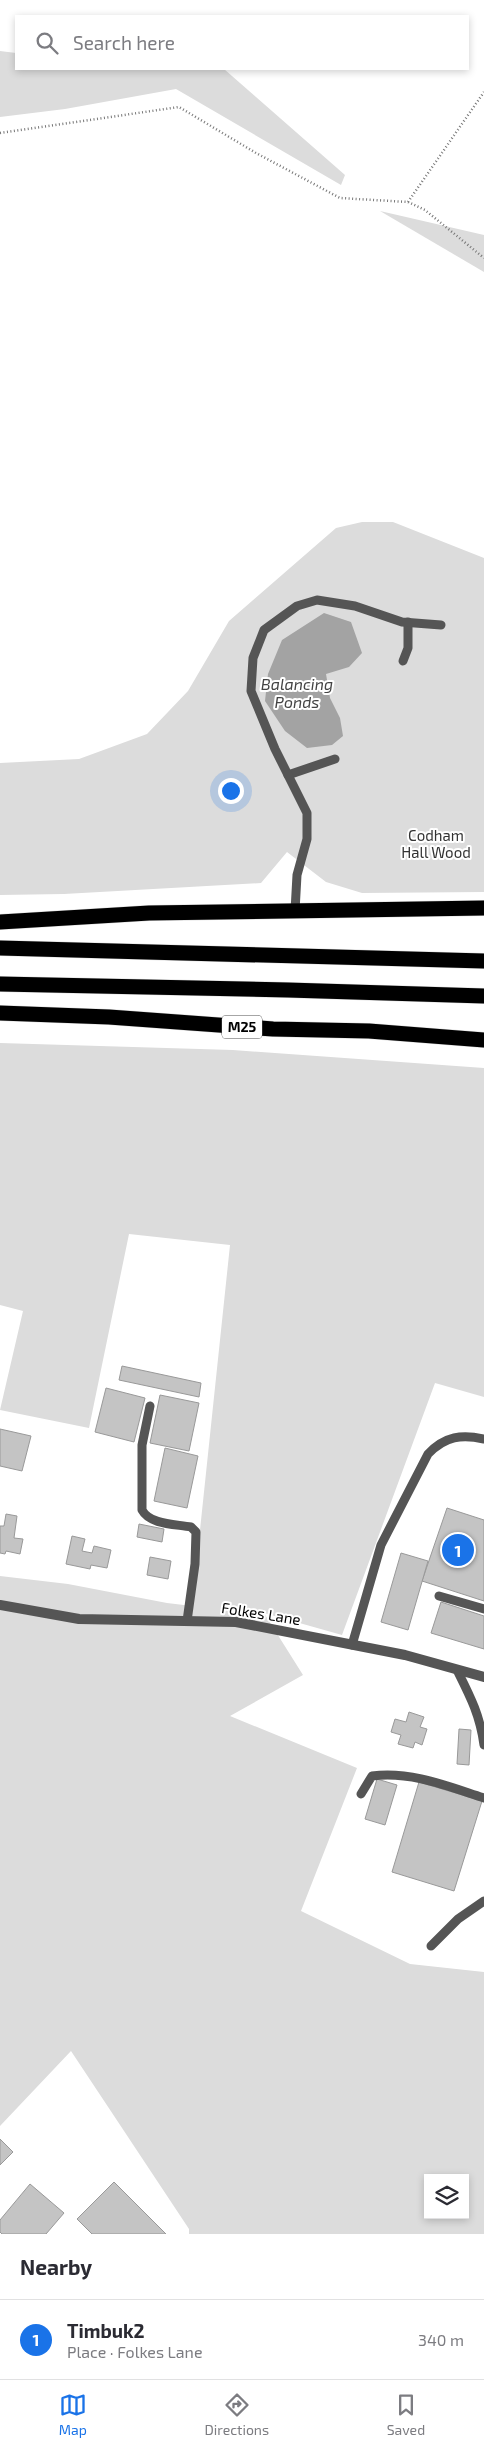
<!DOCTYPE html>
<meta charset="utf-8">
<style>
:root{--surface:#fff;--page:#f2f2f3;--text:#2b2b33;--muted:#7c7c81;--line:#e1e1e2;--accent:#1a73e8}
body{margin:0;font-family:"Exo 2",sans-serif;background:var(--page);color:var(--text)}
.controls{position:absolute;right:15px;bottom:15px;display:grid;overflow:hidden;border-radius:0px;box-shadow:0 2px 8px #0003}
.controls button{width:45px;height:45px;display:grid;place-items:center;padding:0;border:0;border-bottom:1px solid var(--line);background:var(--surface);color:var(--text);font:25px sans-serif}
.you{position:absolute;left:230px;top:790px;width:18px;height:18px;margin:-12px;border:4px solid #fff;border-radius:50%;background:#1a73e8;box-shadow:0 0 0 8px #1a73e833}
.badge{display:grid;place-items:center;width:32px;height:32px;border-radius:50%;background:var(--accent);color:#fff;font-size:16px;font-weight:700}
.pin{position:absolute;translate:-50% -50%;border:2px solid #fff;box-shadow:0 1px 5px #0006}
.list{margin:0;padding:0;list-style:none}
h2{display:flex;justify-content:space-between;align-items:center;height:65px;margin:0;padding:0 20px;font-size:21px}
h2 small{font-size:16px;font-weight:400;color:var(--muted)}
.list li{display:grid;grid-template-columns:32px 1fr auto;gap:15px;align-items:center;box-sizing:border-box;height:80px;padding:0 20px;border-top:1px solid var(--line)}
.list b{display:block;font-size:19px;white-space:nowrap}
.list p{margin:0;font-size:16px;white-space:nowrap;color:var(--muted)}
.list em{font-size:16px;font-style:normal;color:var(--muted)}
.icon{flex:none;width:28px;height:28px;fill:none;stroke:currentColor;stroke-width:2;stroke-linecap:round;stroke-linejoin:round}
.map{position:relative;flex:none;width:484px;height:2234px;overflow:hidden}
.search{position:absolute;background:var(--surface);box-shadow:0 2px 8px #0003;left:15px;right:15px;top:15px;height:55px;display:flex;align-items:center;gap:12px;box-sizing:border-box;padding:0 18px;border-radius:0px;color:var(--muted);font-size:19px}
.sheet{height:145px;background:var(--surface)}
nav{display:flex;justify-content:space-around;align-items:center;box-sizing:border-box;height:70px;border-top:1px solid var(--line);background:var(--surface);font-size:14px;color:var(--muted)}
nav a{display:grid;justify-items:center;gap:2px}
nav .on{color:var(--accent)}
.map>svg:first-child{display:block}
</style>
<div class="map">
<svg width="484" height="2234" viewBox="0 0 484 2234">
<rect width="100%" height="100%" fill="#fff"/>
<!-- green -->
<g fill="#dcdcdc" fill-rule="evenodd">
<path d="M 0,51 L 16,53 L 16,69 L 224,69 L 345,175 L 341,185 L 176,89 L 65,109 L 0,117 Z"/>
<path d="M 380,211 L 484,235 L 484,272 Z"/>
<path d="M 362,522 L 393,522 L 484,558 L 484,892 L 362,893 L 326,882 L 287,852 L 261,883 L 64,894 L 0,895 L 0,763 L 79,759 L 147,734 L 188,691 L 229,621 L 336,528 Z"/>
<path d="M 0,1043 L 233,1050 L 484,1068 L 484,1397 L 435,1383 L 342,1635 L 264,1613 L 303,1675 L 230,1716 L 357,1768 L 301,1911 L 410,1964 L 484,1972 L 484,2234 L 189,2234 L 189,2229 L 71,2051 L 0,2126 L 0,1576 L 68,1584 L 167,1603 L 192,1606 L 230,1245 L 129,1234 L 89,1428 L 0,1410 L 23,1311 L 0,1305 ZM 428,2178 L 465,2178 L 465,2215 L 428,2215 Z"/>
</g>
<!-- water -->
<path fill="#a3a3a3" d="M 324,613 L 351,622 L 362,653 L 349,667 L 326,674 L 330,698 L 340,718 L 343,736 L 332,745 L 307,748 L 285,731 L 265,701 L 268,674 L 282,640 Z"/>
<!-- building -->
<g fill="#c4c4c4" stroke="#999">
<path d="M 122,1366 L 201,1383 L 199,1397 L 119,1380 Z"/>
<path d="M 106,1388 L 145,1398 L 134,1442 L 95,1432 Z"/>
<path d="M 160,1395 L 199,1403 L 189,1451 L 150,1443 Z"/>
<path d="M 0,1429 L 31,1436 L 22,1471 L 0,1466 Z"/>
<path d="M 165,1448 L 198,1456 L 187,1508 L 154,1501 Z"/>
<path d="M 447,1508 L 484,1520 L 484,1601 L 422,1581 Z"/>
<path d="M 6,1514 L 17,1516 L 14,1538 L 23,1539 L 20,1554 L 6,1551 L 5,1554 L 0,1553 L 0,1526 L 4,1526 Z"/>
<path d="M 139,1524 L 164,1529 L 162,1542 L 137,1537 Z"/>
<path d="M 72,1536 L 85,1539 L 82,1551 L 92,1553 L 94,1546 L 111,1550 L 107,1568 L 91,1565 L 90,1569 L 66,1564 Z"/>
<path d="M 401,1553 L 428,1561 L 408,1630 L 381,1622 Z"/>
<path d="M 150,1557 L 171,1561 L 168,1579 L 147,1575 Z"/>
<path d="M 441,1602 L 484,1616 L 484,1649 L 431,1633 Z"/>
<path d="M 409,1712 L 424,1717 L 420,1727 L 427,1729 L 422,1745 L 415,1742 L 413,1748 L 398,1744 L 401,1735 L 391,1732 L 395,1719 L 406,1722 Z"/>
<path d="M 459,1729 L 471,1730 L 469,1765 L 457,1764 Z"/>
<path d="M 377,1779 L 397,1785 L 385,1825 L 365,1819 Z"/>
<path d="M 419,1782 L 482,1801 L 454,1891 L 392,1872 Z"/>
<path d="M 0,2139 L 13,2152 L 0,2165 Z"/>
<path d="M 114,2182 L 166,2234 L 92,2234 L 77,2219 Z"/>
<path d="M 30,2184 L 64,2213 L 46,2234 L 2,2234 L 0,2232 L 0,2220 Z"/>
</g>
<g fill="none" stroke-linecap="round" stroke-linejoin="round">
<defs>
<g id="motorway">
<path d="M 0,922 L 149,913 L 484,908"/>
<path d="M 0,948 L 484,961"/>
<path d="M 0,984 L 288,990 L 484,996"/>
<path d="M 0,1013 L 109,1017 L 273,1029 L 369,1031 L 484,1040"/>
</g>
</defs>
<!-- motorway casing -->
<use href="#motorway" stroke="#dbdbdb" stroke-width="16"/>
<!-- path -->
<g stroke="#777" stroke-width="2.5" stroke-dasharray="1 2.5" stroke-linecap="butt">
<path d="M 0,133 L 179,107 L 256,153 L 340,198 L 408,202 L 425,210 L 484,258"/>
<path d="M 408,202 L 484,92"/>
</g>
<!-- service -->
<g stroke="#555" stroke-width="9">
<path d="M 403,661 L 408,648 L 408,622"/>
<path d="M 288,775 L 335,759"/>
<path d="M 295,911 L 297,875 L 307,839 L 307,813 L 275,749 L 251,691 L 253,658 L 264,630 L 297,606 L 317,600 L 355,606 L 402,622 L 441,625"/>
<path d="M 150,1406 L 142,1445 L 142,1510 C 150,1525 176,1524 191,1527 L 196,1532 L 195,1564 L 187,1621"/>
<path d="M 439,1596 L 484,1609"/>
<path d="M 352,1645 L 381,1545 L 428,1454 C 445,1436 462,1434 484,1439"/>
<path d="M 457,1670 C 470,1696 480,1715 484,1745"/>
<path d="M 361,1794 L 372,1776 C 411,1771 447,1786 484,1798"/>
<path d="M 431,1946 L 458,1919 L 484,1901"/>
</g>
<!-- minor -->
<path stroke="#555" stroke-width="10" d="M 0,1605 L 79,1619 L 236,1622 L 405,1655 L 484,1677"/>
<!-- motorway -->
<use href="#motorway" stroke="#000" stroke-width="15"/>
</g>
<g text-anchor="middle" stroke-width="4" stroke-linejoin="round" paint-order="stroke">
<!-- shield labels -->
<rect fill="#fff" stroke="#4c4c4c" stroke-width="1" x="222" y="1015.5" width="40" height="23" rx="4"/>
<g font-size="14" font-weight="bold" fill="#000">
<text x="242" y="1032">M25</text>
</g>
<!-- park labels -->
<g font-size="15" fill="#333" stroke="#fff">
<text x="436" y="841">Codham<tspan x="436" dy="17">Hall Wood</tspan></text>
</g>
<!-- street labels -->
<g font-size="15" fill="#000" stroke="#fff">
<text transform="translate(261 1614) rotate(9)" y="5">Folkes Lane</text>
</g>
<!-- water labels -->
<g font-size="16" font-style="italic" fill="#444" stroke="#fff">
<text x="297" y="690">Balancing<tspan x="297" dy="18">Ponds</tspan></text>
</g>
</g>
</svg>
<div class="controls">
<button><svg class="icon" aria-label="layers" viewBox="0 0 24 24"><path d="M12 4l9 5-9 5-9-5zM3 14l9 5 9-5"/></svg></button>
</div>
<div class="you"></div>
<div class="pin badge" style="left:458px;top:1550px">1</div>
<div class="search"><svg class="icon" aria-label="search" viewBox="0 0 24 24"><circle cx="10" cy="10" r="6"/><path d="M15 15l6 6"/></svg>Search here</div>
</div>
<section class="sheet">
<h2>Nearby<small></small></h2>
<ul class="list">
<li><span class="badge">1</span><div><b>Timbuk2</b><p>Place · Folkes Lane</p></div><em>340 m</em></li>
</ul>
</section>
<nav>
<a class="on"><svg class="icon" aria-label="map" viewBox="0 0 24 24"><path d="M3 6l6-2 6 2 6-2v14l-6 2-6-2-6 2zM9 4v14M15 6v14"/></svg>Map</a>
<a><svg class="icon" aria-label="directions" viewBox="0 0 24 24"><path d="M12 3l9 9-9 9-9-9zM9 14v-3h6M13 9l2 2-2 2"/></svg>Directions</a>
<a><svg class="icon" aria-label="saved" viewBox="0 0 24 24"><path d="M7 4h10v16l-5-4-5 4z"/></svg>Saved</a>
</nav>
